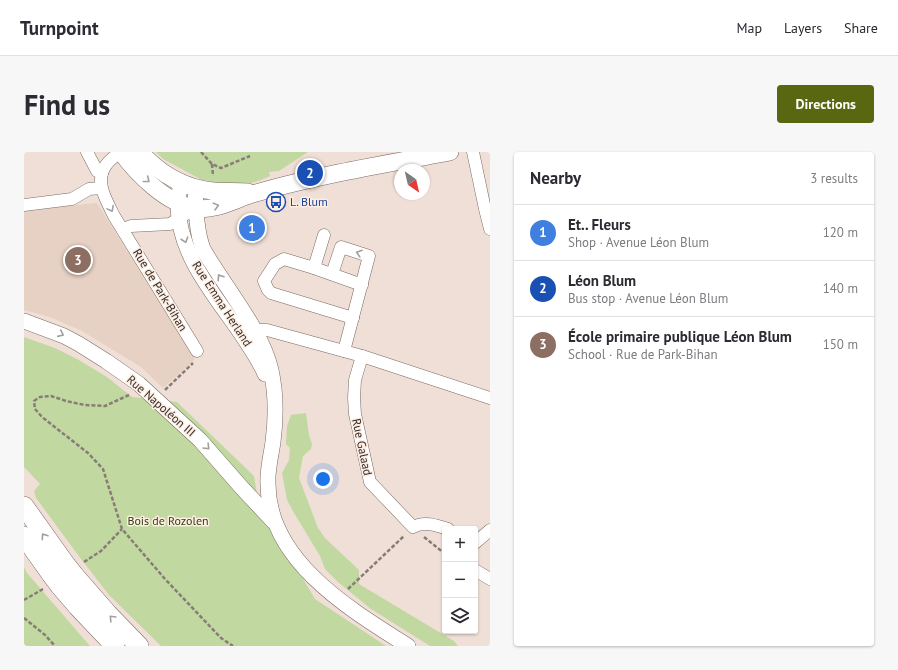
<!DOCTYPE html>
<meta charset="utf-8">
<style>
:root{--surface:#fff;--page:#f7f7f7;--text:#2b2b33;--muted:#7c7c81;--line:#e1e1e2;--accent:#596710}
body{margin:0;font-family:"PT Sans",sans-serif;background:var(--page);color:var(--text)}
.controls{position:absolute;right:12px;bottom:12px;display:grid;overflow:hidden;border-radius:4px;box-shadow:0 1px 3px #0004}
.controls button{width:36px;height:36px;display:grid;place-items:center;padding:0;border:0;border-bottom:1px solid var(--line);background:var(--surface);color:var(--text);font:20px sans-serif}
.compass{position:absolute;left:370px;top:12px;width:36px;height:36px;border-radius:50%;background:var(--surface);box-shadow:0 1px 3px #0004;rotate:146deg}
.you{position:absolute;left:299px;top:327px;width:14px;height:14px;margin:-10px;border:3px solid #fff;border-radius:50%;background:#1a73e8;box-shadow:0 0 0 6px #1a73e833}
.badge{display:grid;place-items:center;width:26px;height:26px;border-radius:50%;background:var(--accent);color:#fff;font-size:13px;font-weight:700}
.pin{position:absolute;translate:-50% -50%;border:2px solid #fff;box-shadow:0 1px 4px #0006}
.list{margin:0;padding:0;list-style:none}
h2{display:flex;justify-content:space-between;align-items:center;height:52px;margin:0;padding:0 16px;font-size:17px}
h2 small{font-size:13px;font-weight:400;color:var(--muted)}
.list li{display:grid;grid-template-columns:26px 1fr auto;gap:12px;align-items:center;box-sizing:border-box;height:56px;padding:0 16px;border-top:1px solid var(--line)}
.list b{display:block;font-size:15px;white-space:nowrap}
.list p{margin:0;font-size:13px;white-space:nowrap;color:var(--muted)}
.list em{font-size:13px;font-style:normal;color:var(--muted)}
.icon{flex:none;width:22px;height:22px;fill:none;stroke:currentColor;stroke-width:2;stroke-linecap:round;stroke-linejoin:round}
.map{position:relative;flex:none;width:466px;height:494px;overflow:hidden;border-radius:4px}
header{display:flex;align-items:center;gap:24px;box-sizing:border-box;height:56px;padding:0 20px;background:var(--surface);border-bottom:1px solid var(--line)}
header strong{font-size:19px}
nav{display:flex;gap:22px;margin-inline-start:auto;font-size:14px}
.intro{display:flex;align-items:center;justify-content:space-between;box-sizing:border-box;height:96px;padding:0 24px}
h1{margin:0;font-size:28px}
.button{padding:10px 18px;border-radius:4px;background:var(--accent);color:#fff;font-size:14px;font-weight:700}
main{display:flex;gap:24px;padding:0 24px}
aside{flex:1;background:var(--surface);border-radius:4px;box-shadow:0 1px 3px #0004}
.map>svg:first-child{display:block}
</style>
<header>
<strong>Turnpoint</strong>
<nav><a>Map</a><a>Layers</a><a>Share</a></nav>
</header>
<div class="intro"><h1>Find us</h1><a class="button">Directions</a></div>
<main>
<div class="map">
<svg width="466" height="494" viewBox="0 0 466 494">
<rect width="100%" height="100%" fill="#f0dfd6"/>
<!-- education -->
<path fill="#e6d1c4" d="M 73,51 L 171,207 L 139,236 L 117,215 L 58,179 L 26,165 L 0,158 L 0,58 Z"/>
<!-- green -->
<g fill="#c1d8a0">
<path d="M 132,0 L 284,0 L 255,19 L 245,20 L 246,24 C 227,33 208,35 187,37 L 187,29 L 178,28 L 139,7 Z"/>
<path d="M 0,185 L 31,196 L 53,207 L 83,225 L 108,245 L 153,250 L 230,324 L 236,359 L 261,403 L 278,425 L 291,447 L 362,494 L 137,494 L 85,443 L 54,403 L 12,346 L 10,339 L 16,332 L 0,315 Z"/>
<path d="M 282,261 L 285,283 L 288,292 L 287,297 L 279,304 L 275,326 L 294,376 L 301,386 L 335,418 L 335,432 L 430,489 L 434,494 L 406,494 L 347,457 L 314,430 L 301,417 L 296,404 L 270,361 L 263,348 L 258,321 L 265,308 L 266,296 L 262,292 L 263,274 L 267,263 Z"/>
<path d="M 0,415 L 3,421 L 66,494 L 0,494 Z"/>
</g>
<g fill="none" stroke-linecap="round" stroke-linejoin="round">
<defs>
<g id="minor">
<path d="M 63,0 L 73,19 L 78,21"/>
<path d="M 449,0 L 461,57 L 466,77"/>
<path d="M 105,2 L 97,0 C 66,19 77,38 90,64 L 173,199"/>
<path d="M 0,53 L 48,47 L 65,37 L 77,36"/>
<path d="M 99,77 L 107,74 L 146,72 L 162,62"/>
<path d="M 300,83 L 290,116 L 338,133"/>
<path d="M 290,116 L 260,107 L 251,112 L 240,129 L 244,138 L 247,141 L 329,166"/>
<path d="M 308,122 L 317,95 L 345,104 L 320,199"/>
<path d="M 224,183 L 234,178 L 243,178 L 338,204 L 331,228 L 330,246 L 331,262 L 346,330 L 389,375 C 400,369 412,373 424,377"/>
<path d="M 338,204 L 466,246"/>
<path d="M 451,391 L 466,378"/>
<path d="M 451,418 L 466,427"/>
</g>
<g id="tertiary">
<path d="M 157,30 C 156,37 154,45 154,52 C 154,103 191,143 218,183 C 226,195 235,208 241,222"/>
<path d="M 171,35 C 172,56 172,78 179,97 C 200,134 238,178 247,218 C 252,241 252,267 249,290 C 247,304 243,319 244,332 C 244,409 327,458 384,494"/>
<path d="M 0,169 L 40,184 L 55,192 L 82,209 L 115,232 L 176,288 L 218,336 L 249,369"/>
</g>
<g id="secondary">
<path d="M 97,0 C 113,22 143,52 171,56 C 191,60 213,46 232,41 C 295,23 361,12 426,0"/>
<path d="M 116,0 C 135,21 160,36 189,39 C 201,40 212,39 224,40"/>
</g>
<g id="primary">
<path d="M 0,354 L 42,413"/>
<path d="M 0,384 L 27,422"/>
<path d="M 50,423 L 84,462 L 115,494"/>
<path d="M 36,434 L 54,455 L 91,494"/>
</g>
</defs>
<!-- minor casing -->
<use href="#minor" stroke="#796b62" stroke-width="13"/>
<!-- tertiary casing -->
<use href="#tertiary" stroke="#796b62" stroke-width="16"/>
<!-- secondary casing -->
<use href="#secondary" stroke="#796b62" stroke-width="18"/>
<!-- primary casing -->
<use href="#primary" stroke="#796b62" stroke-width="20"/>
<!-- path -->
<g stroke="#887d76" stroke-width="2.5" stroke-dasharray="4 2" stroke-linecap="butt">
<path d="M 177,0 L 188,12 L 197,16 L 226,4"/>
<path d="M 188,12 L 189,24"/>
<path d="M 141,238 L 169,211"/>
<path d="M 105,243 L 81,254 L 61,253 L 42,249 L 27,244 L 16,245 L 10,249 L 11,257 L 18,265 L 64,301 L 79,317 L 98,377 L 141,427 L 197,486 L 209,494"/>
<path d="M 400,385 L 421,402"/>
<path d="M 60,410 L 77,399 L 98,377"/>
<path d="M 324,437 L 380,384"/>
<path d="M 0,448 L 19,437"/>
<path d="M 0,466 L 21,483 L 31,494"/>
</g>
<!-- minor -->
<use href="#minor" stroke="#fff" stroke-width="12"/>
<!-- tertiary -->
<use href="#tertiary" stroke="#fff" stroke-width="15"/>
<!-- secondary -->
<use href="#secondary" stroke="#fff" stroke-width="17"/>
<!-- primary -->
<use href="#primary" stroke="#fff" stroke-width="19"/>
<defs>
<g id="primary-bridge">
<path d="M 42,413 L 50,423"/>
<path d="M 27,422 L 36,434"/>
</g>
</defs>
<!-- primary-bridge casing -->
<use href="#primary-bridge" stroke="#796b62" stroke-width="20" stroke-linecap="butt"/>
<!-- primary-bridge -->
<use href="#primary-bridge" stroke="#fff" stroke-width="19"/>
</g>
<!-- one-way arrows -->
<defs><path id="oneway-chevron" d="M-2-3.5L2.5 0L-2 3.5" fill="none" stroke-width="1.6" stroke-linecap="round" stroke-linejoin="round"/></defs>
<g stroke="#a2a09e">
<use href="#oneway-chevron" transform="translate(123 28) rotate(39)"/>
<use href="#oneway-chevron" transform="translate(192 54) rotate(-15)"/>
<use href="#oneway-chevron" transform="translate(87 57) rotate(62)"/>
<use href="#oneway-chevron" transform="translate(161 88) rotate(71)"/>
<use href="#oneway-chevron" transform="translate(335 101) rotate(-162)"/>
<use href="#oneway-chevron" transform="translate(196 125) rotate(-123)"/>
<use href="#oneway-chevron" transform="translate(37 182) rotate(24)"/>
<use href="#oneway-chevron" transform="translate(183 295) rotate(46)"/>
<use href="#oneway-chevron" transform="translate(20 384) rotate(-124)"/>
<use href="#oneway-chevron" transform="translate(88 466) rotate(-134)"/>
</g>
<!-- icons -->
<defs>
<symbol id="bus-ring" viewBox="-11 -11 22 22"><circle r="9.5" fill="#fdede3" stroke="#1a4fb4" stroke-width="1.5"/><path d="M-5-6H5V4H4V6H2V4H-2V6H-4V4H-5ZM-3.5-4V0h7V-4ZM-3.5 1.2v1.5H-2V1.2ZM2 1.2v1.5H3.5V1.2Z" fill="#1a4fb4"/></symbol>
</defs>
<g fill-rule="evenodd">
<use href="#bus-ring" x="241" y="39" width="22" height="22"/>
</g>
<g text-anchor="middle" stroke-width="3" stroke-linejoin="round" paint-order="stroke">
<!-- transit labels -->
<g font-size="12" fill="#164399" stroke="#fdede3" text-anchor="start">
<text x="266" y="54">L. Blum</text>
</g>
<!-- street labels -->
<g font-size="12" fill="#312b27" stroke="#fdede3">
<text transform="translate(136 138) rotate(59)" y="4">Rue de Park-Bihan</text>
<text transform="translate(198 152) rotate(57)" y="4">Rue Emma Herland</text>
<text transform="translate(137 254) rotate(41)" y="4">Rue Napoléon III</text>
<text transform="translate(338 295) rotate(78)" y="4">Rue Galaad</text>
</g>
<!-- park labels -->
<g font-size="12" fill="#30420e" stroke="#fdede3">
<text x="144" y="373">Bois de Rozolen</text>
</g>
</g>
</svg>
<div class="controls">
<button>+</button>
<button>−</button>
<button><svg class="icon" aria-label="layers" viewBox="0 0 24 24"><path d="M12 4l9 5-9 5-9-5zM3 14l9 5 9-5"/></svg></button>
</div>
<svg class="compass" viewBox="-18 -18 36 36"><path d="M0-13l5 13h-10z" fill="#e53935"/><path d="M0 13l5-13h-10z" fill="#7c7c81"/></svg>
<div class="you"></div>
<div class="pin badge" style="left:228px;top:76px;background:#3f7fe0">1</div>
<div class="pin badge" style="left:286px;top:21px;background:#1a4fb4">2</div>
<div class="pin badge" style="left:54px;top:108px;background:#8d6e63">3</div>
</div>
<aside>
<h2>Nearby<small>3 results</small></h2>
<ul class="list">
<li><span class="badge" style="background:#3f7fe0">1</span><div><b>Et.. Fleurs</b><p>Shop · Avenue Léon Blum</p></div><em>120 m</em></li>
<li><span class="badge" style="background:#1a4fb4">2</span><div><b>Léon Blum</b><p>Bus stop · Avenue Léon Blum</p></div><em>140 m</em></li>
<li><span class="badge" style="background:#8d6e63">3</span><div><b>École primaire publique Léon Blum</b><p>School · Rue de Park-Bihan</p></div><em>150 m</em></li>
</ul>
</aside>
</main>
